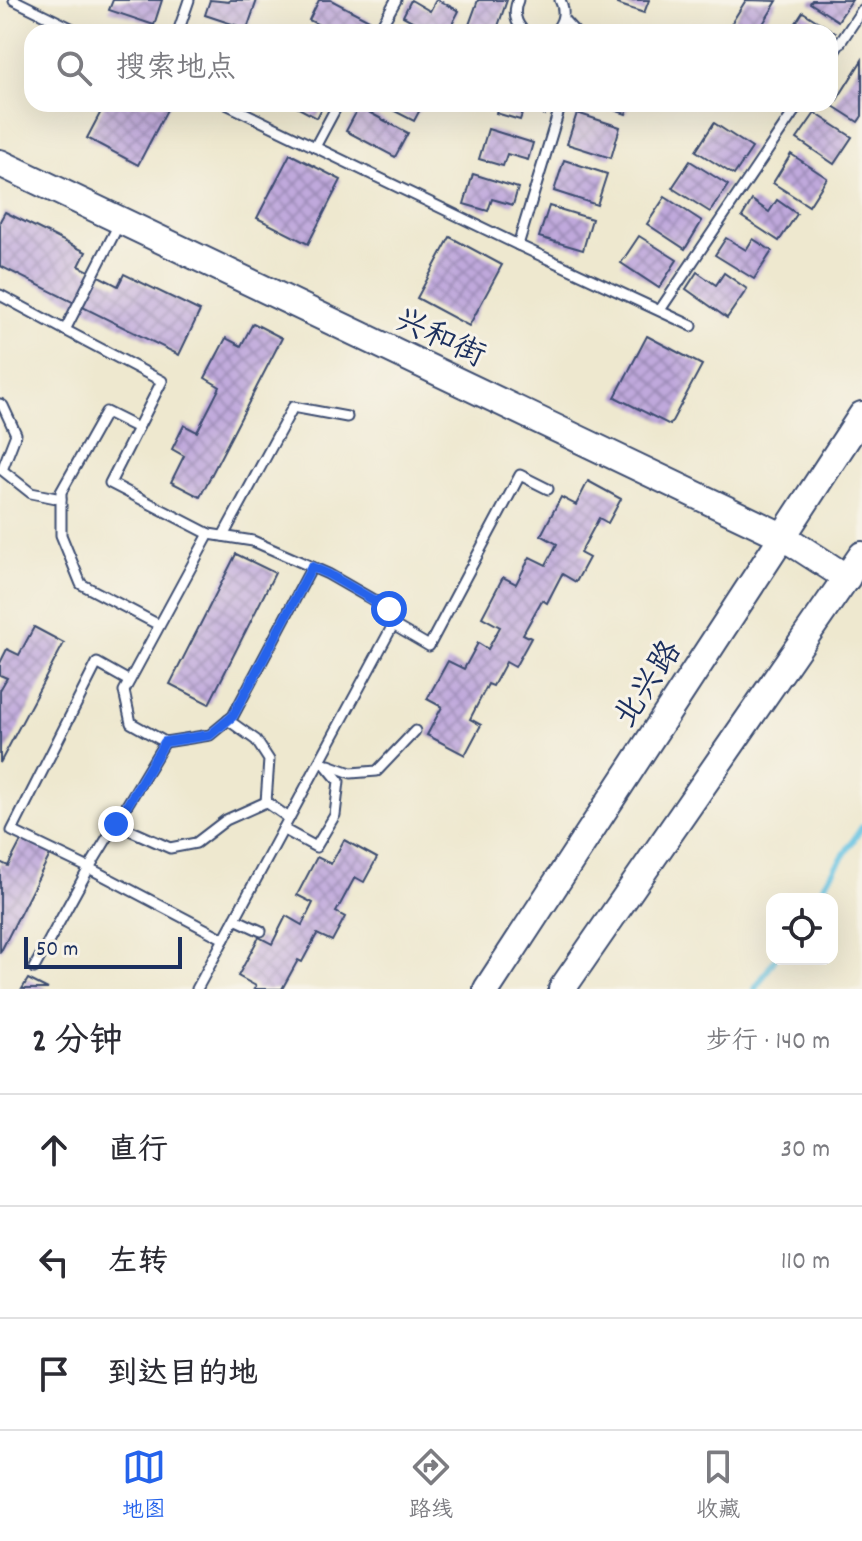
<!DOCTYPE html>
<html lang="zh">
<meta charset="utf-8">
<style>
:root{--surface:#fff;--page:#f7f7f7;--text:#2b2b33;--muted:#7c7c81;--line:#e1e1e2;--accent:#2563eb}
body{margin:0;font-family:Dekko,"LXGW WenKai TC",sans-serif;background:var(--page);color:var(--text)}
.controls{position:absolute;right:24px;bottom:24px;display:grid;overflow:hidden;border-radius:16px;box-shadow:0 8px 32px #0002}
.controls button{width:72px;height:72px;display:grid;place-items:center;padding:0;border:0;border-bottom:2px solid var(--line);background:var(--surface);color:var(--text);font:40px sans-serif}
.scale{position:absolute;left:24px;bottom:20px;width:158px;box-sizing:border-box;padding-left:8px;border:4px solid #1b2f5e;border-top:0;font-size:22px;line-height:28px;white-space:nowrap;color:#1b2f5e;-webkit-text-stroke:6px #f7f3e8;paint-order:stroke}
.stop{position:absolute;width:24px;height:24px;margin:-18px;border:6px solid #2563eb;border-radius:50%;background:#fff}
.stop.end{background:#2563eb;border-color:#fff;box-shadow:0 2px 8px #0008}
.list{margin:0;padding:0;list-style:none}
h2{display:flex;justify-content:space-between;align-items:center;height:104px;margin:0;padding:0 32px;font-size:34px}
h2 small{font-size:26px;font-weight:400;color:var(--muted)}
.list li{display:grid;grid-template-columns:52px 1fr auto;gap:24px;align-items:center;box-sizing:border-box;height:112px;padding:0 32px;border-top:2px solid var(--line)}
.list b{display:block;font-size:30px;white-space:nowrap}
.list em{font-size:26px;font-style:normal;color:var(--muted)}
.icon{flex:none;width:44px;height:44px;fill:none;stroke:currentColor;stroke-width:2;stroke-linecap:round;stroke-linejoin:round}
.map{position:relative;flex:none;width:862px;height:989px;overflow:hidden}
.search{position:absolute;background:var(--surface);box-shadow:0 8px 32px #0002;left:24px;right:24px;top:24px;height:88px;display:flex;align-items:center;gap:20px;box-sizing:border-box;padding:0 28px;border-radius:24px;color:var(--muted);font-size:30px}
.sheet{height:440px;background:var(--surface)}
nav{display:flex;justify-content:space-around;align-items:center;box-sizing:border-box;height:112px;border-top:2px solid var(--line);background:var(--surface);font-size:22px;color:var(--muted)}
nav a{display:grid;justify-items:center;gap:4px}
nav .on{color:var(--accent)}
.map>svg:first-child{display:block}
</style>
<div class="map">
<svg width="862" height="989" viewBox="0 0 862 989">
<defs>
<pattern id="building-cross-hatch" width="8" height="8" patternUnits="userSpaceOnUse" patternTransform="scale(2)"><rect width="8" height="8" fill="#c0a9dc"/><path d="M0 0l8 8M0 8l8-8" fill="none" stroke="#9b8ab6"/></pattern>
</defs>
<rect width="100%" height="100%" fill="#f7f3e8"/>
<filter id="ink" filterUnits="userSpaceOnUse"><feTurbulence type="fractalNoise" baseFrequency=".0125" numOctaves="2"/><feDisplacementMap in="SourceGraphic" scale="16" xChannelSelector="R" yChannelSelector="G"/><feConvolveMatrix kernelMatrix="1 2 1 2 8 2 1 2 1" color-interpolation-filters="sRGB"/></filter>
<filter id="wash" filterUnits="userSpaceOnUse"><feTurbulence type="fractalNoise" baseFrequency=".006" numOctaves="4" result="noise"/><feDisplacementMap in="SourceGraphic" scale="32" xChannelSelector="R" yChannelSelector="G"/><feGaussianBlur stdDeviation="1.8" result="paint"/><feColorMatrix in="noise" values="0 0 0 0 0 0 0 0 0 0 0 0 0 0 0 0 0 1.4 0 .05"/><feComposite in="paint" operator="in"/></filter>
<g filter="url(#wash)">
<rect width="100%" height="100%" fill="#eee8cf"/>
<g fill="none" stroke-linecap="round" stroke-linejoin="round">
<!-- stream -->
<g stroke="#63c2e2" stroke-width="6">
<path d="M 815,899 L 862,827"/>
<path d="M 755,989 L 775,959"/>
</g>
</g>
<g id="blocks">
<!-- building -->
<g fill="url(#building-cross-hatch)">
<path d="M 113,0 L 162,0 L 154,25 L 109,10 Z"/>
<path d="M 210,0 L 229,2 L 230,0 L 257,0 L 247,29 L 205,15 Z"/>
<path d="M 319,0 L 331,0 L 371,21 L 365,32 L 333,32 L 309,20 Z"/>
<path d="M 411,0 L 430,11 L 436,0 L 438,0 L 459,11 L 448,32 L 432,32 L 403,16 Z"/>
<path d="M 478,0 L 507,0 L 496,32 L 489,32 L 469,25 Z"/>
<path d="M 618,0 L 649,0 L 644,13 L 617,4 Z"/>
<path d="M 746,0 L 777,1 L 758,32 L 726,32 Z"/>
<path d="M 812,0 L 852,0 L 838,21 L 810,3 Z"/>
<path d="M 803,12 L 834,32 L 790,32 Z"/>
<path d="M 862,60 L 862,116 L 858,122 L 833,106 Z"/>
<path d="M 105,104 L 170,104 L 138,165 L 87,138 Z"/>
<path d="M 291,104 L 324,104 L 317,118 Z"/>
<path d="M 381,104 L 423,104 L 414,121 Z"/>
<path d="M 498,104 L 548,104 L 544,115 L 524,108 L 520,120 L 496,113 Z"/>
<path d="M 596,104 L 629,104 L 626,114 Z"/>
<path d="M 359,107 L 408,133 L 395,157 L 346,131 Z"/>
<path d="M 577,113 L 620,127 L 611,158 L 567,144 Z"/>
<path d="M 815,113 L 852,137 L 834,164 L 797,139 Z"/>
<path d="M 714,123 L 752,148 L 734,175 L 696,151 Z"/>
<path d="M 488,129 L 533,143 L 528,160 L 507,154 L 503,166 L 479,159 Z"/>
<path d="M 290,154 L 341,180 L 308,244 L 257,218 Z"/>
<path d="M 791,154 L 827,178 L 809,206 L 773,183 Z"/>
<path d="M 564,160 L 607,174 L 597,205 L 554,191 Z"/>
<path d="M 690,161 L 728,185 L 710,212 L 672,188 Z"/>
<path d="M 473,174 L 518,188 L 513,205 L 492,199 L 488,211 L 464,204 Z"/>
<path d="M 665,197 L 702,221 L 685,249 L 647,224 Z"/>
<path d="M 752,200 L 769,212 L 777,200 L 797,214 L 779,241 L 742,217 Z"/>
<path d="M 549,206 L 592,219 L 583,250 L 539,237 Z"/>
<path d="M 5,212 L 86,252 L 79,266 L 118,286 L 124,274 L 200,311 L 179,355 L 0,266 L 0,221 Z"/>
<path d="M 639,236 L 677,260 L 659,288 L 621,263 Z"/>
<path d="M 450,237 L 502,265 L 469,326 L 417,298 Z"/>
<path d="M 726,238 L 746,250 L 753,239 L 772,251 L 754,279 L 715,255 Z"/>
<path d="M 697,272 L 716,285 L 724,273 L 747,289 L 727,318 L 686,289 Z"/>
<path d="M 253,323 L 282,338 L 200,497 L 171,482 L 184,456 L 172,449 L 184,425 L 197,432 L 220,387 L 205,378 L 226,338 L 241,346 Z"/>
<path d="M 647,336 L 702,365 L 670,425 L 615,397 Z"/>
<path d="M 588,481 L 621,499 L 608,523 L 599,518 L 580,553 L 589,558 L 576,582 L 562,574 L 547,603 L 542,600 L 523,634 L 531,638 L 515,667 L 506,662 L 493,686 L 488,684 L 470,719 L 481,725 L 465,755 L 427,735 L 442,707 L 427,699 L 448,661 L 464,669 L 478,643 L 488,649 L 500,627 L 482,617 L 503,577 L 516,584 L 530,557 L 546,565 L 557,544 L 541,535 L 561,497 L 576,505 Z"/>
<path d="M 236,554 L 275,573 L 209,704 L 170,684 Z"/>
<path d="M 34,627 L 64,643 L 0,763 L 0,690 L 7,678 L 0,675 L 0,663 L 7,649 L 19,655 Z"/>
<path d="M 22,839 L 51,853 L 0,953 L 0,862 L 8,866 Z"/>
<path d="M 344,840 L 377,858 L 364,882 L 355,877 L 336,912 L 345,917 L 332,941 L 317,934 L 302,962 L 298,960 L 282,989 L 254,989 L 256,986 L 238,976 L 259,937 L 272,944 L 286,916 L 302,925 L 313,903 L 297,895 L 317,857 L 331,864 Z"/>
<path d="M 28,979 L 48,989 L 22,989 Z"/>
</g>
</g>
</g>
<g filter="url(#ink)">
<use href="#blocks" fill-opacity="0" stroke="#3b4b6f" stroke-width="2"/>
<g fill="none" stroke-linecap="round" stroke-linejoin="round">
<defs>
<g id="lane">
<path d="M 14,0 L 79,32"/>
<path d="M 518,0 C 513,12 515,23 525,32"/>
<path d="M 563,19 L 575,32"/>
<path d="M 178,32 L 189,0"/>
<path d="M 378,32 L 396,0"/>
<path d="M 554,32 C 563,23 566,12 560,0"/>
<path d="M 830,58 L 862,10"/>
<path d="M 226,104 L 518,245 L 692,326"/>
<path d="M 315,147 L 338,104"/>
<path d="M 119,224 L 65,330 L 162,381 L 110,483 L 209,534 L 253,541 L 328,574 L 389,609 L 393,625 L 429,646 L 520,475 L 548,489"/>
<path d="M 518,245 L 561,104"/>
<path d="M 0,295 L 65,330"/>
<path d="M 660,310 L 799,104"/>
<path d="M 0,404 L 3,406 L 16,434 L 2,470 L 31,493 L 61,499"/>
<path d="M 138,428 L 106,412 L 61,492 L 61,535 L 81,584 L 159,625"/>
<path d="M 209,534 L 124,691 L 131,723 L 165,742 L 210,735 L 233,716 L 312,567"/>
<path d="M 223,536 L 293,407 L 347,417"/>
<path d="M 129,681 L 97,663 L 12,831 L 89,868 L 224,939"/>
<path d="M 228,720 L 256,740 L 269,760 L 266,802 L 289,818"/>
<path d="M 329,765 L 351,773 L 377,771 L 415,731"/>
<path d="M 116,824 L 170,848 L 196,843 L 226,820 L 266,802"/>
<path d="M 283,829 L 316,847 L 335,815 L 339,781 L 325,764"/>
<path d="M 235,919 L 261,931"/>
<path d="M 34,968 L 89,868 L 165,742"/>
<path d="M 197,989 L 393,625"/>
</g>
<g id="secondary">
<path d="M 0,163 L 782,536 L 847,578"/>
<path d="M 487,989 L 862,415"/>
<path d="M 562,989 L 862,555"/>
</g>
</defs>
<!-- lane casing -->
<use href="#lane" stroke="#3b4b6f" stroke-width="13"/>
<!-- secondary casing -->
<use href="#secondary" stroke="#3b4b6f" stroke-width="30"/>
<!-- lane -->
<use href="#lane" stroke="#fff" stroke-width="9"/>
<!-- secondary -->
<use href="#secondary" stroke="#fff" stroke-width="26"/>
</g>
</g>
<g fill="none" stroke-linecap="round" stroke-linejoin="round" filter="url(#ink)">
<!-- route -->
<path stroke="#2563eb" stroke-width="10" d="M 116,824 L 165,742 L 210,735 L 233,716 L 312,567 L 328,574 L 389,609"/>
</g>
<g text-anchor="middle" stroke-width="6" stroke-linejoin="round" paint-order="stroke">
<!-- street labels -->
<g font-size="32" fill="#1b2f5e" stroke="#f7f3e8">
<text transform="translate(441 336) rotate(25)" y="11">兴和街</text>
<text transform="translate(646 683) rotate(-57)" y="11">北兴路</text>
</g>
</g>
</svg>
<div class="controls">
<button><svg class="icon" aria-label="locate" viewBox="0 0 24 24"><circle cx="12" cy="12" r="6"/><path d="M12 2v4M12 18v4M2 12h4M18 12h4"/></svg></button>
</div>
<div class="scale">50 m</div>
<div class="stop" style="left:389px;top:609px"></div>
<div class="stop end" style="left:116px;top:824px"></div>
<div class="search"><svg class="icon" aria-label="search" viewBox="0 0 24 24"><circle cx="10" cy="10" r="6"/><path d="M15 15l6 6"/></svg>搜索地点</div>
</div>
<section class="sheet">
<h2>2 分钟<small>步行 · 140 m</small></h2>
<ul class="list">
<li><svg class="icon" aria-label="ahead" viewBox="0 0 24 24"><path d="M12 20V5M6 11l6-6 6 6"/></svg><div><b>直行</b></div><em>30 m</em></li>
<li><svg class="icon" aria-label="left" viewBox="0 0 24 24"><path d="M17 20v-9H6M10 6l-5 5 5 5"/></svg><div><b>左转</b></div><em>110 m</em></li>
<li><svg class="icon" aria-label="arrive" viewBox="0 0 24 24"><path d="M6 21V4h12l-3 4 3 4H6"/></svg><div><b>到达目的地</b></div></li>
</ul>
</section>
<nav>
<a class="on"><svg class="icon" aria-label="map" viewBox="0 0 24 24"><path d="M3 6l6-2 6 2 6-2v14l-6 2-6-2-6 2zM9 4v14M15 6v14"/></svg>地图</a>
<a><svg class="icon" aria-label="directions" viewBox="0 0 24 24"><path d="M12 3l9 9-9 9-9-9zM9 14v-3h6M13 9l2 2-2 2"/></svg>路线</a>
<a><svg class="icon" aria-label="saved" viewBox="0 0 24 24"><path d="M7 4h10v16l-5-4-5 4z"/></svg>收藏</a>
</nav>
